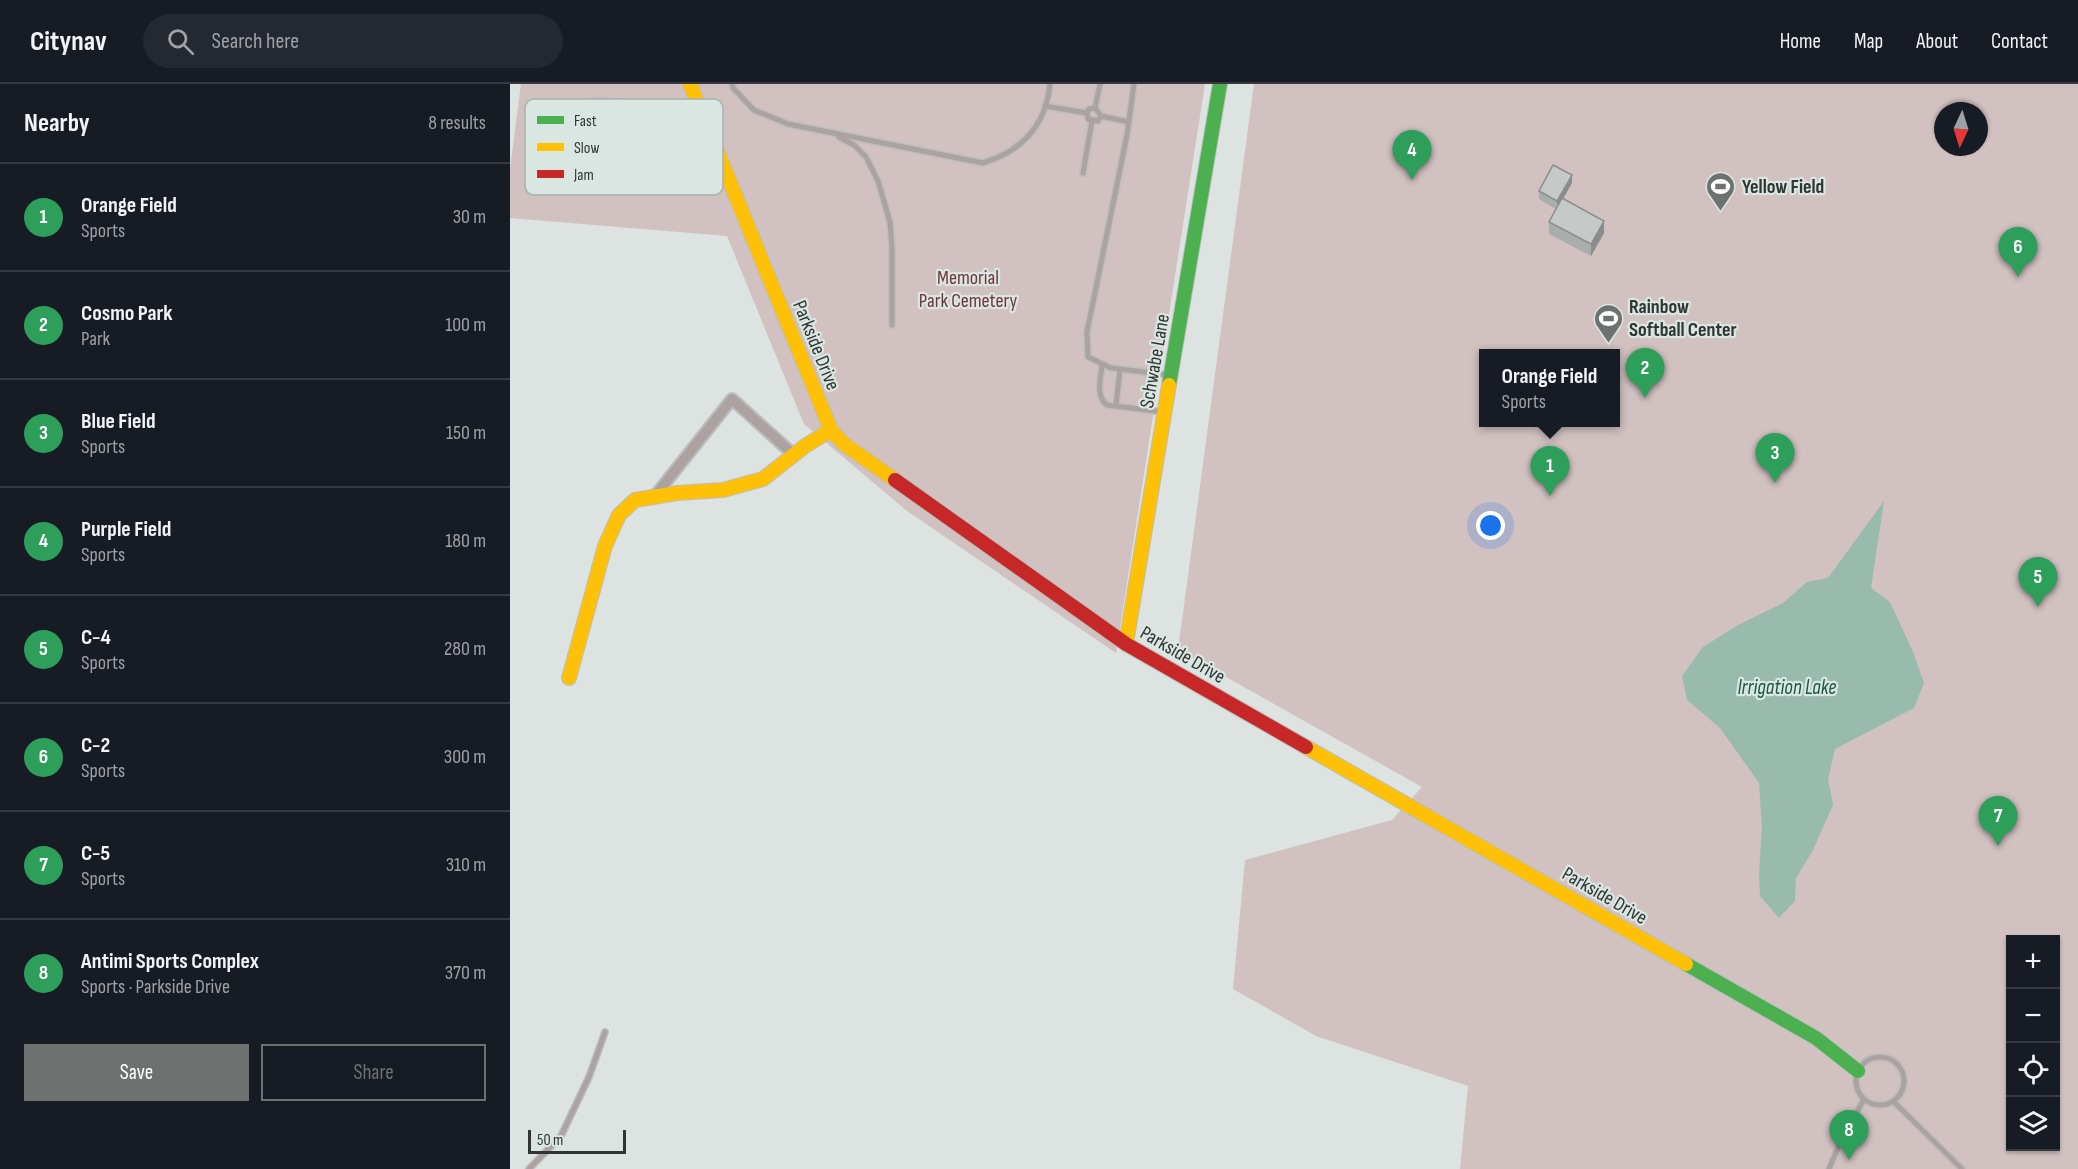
<!DOCTYPE html>
<meta charset="utf-8">
<style>
:root{--surface:#171b24;--page:#242831;--text:#f1f3f6;--muted:#9ea1a6;--line:#363941;--accent:#6d7170}
body{margin:0;font-family:"Sofia Sans Condensed",sans-serif;background:var(--page);color:var(--text)}
.controls{position:absolute;right:18px;bottom:18px;display:grid;overflow:hidden;border-radius:0px;box-shadow:0 2px 4px #0004}
.controls button{width:54px;height:54px;display:grid;place-items:center;padding:0;border:0;border-bottom:2px solid var(--line);background:var(--surface);color:var(--text);font:30px sans-serif}
.compass{position:absolute;left:1424px;top:18px;width:54px;height:54px;border-radius:50%;background:var(--surface);box-shadow:0 2px 4px #0004;rotate:184deg}
.scale{position:absolute;left:18px;bottom:15px;width:98px;box-sizing:border-box;padding-left:6px;border:3px solid #303433;border-top:0;font-size:16px;line-height:21px;white-space:nowrap;color:#303433;-webkit-text-stroke:4px #dae6e1;paint-order:stroke}
.you{position:absolute;left:981px;top:442px;width:21px;height:21px;margin:-15px;border:4px solid #fff;border-radius:50%;background:#1a73e8;box-shadow:0 0 0 9px #1a73e833}
.badge{display:grid;place-items:center;width:39px;height:39px;border-radius:50%;background:var(--accent);color:#fff;font-size:20px;font-weight:700}
.pin{position:absolute;translate:-50% -50px;filter:drop-shadow(0 2px 3px #0008)}
.pin::after{content:'';position:absolute;top:32px;width:21px;height:18px;background:inherit;clip-path:polygon(0 0,100% 0,50% 100%)}
.popup{position:absolute;left:969px;top:265px;width:141px;height:78px;box-sizing:border-box;display:grid;place-content:center;border-radius:0px;background:var(--surface);filter:drop-shadow(0 2px 4px #0005);font-size:20px;white-space:nowrap;color:var(--muted)}
.popup b{font-size:22px;color:var(--text)}
.popup::after{content:'';position:absolute;left:50%;top:100%;margin-left:-12px;border:12px solid transparent;border-top-color:var(--surface)}
.list{margin:0;padding:0;list-style:none}
h2{display:flex;justify-content:space-between;align-items:center;height:78px;margin:0;padding:0 24px;font-size:26px}
h2 small{font-size:20px;font-weight:400;color:var(--muted)}
.list li{display:grid;grid-template-columns:39px 1fr auto;gap:18px;align-items:center;box-sizing:border-box;height:108px;padding:0 24px;border-top:2px solid var(--line)}
.list b{display:block;font-size:22px;white-space:nowrap}
.list p{margin:0;font-size:20px;white-space:nowrap;color:var(--muted)}
.list em{font-size:20px;font-style:normal;color:var(--muted)}
.actions{display:flex;gap:12px;padding:18px 24px}
.actions a{flex:1;padding:14px 0;border:2px solid var(--accent);border-radius:0px;text-align:center;font-size:21px;color:var(--accent)}
.actions .main{background:var(--accent);color:#fff}
.icon{flex:none;width:33px;height:33px;fill:none;stroke:currentColor;stroke-width:2;stroke-linecap:round;stroke-linejoin:round}
.map{position:relative;flex:none;width:1568px;height:1085px;overflow:hidden}
header{display:flex;align-items:center;gap:36px;box-sizing:border-box;height:84px;padding:0 30px;background:var(--surface);border-bottom:2px solid var(--line)}
header strong{font-size:28px}
nav{display:flex;gap:33px;margin-inline-start:auto;font-size:21px}
.search{width:420px;height:54px;background:var(--page);display:flex;align-items:center;gap:15px;box-sizing:border-box;padding:0 21px;border-radius:33px;color:var(--muted);font-size:22px}
main{display:flex}
aside{flex:1;background:var(--surface)}
.map>svg:first-child{display:block}
</style>
<header>
<strong>Citynav</strong>
<div class="search"><svg class="icon" aria-label="search" viewBox="0 0 24 24"><circle cx="10" cy="10" r="6"/><path d="M15 15l6 6"/></svg>Search here</div>
<nav><a>Home</a><a>Map</a><a>About</a><a>Contact</a></nav>
</header>
<main>
<aside>
<h2>Nearby<small>8 results</small></h2>
<ul class="list">
<li><span class="badge" style="background:#2e9e5b">1</span><div><b>Orange Field</b><p>Sports</p></div><em>30 m</em></li>
<li><span class="badge" style="background:#2e9e5b">2</span><div><b>Cosmo Park</b><p>Park</p></div><em>100 m</em></li>
<li><span class="badge" style="background:#2e9e5b">3</span><div><b>Blue Field</b><p>Sports</p></div><em>150 m</em></li>
<li><span class="badge" style="background:#2e9e5b">4</span><div><b>Purple Field</b><p>Sports</p></div><em>180 m</em></li>
<li><span class="badge" style="background:#2e9e5b">5</span><div><b>C-4</b><p>Sports</p></div><em>280 m</em></li>
<li><span class="badge" style="background:#2e9e5b">6</span><div><b>C-2</b><p>Sports</p></div><em>300 m</em></li>
<li><span class="badge" style="background:#2e9e5b">7</span><div><b>C-5</b><p>Sports</p></div><em>310 m</em></li>
<li><span class="badge" style="background:#2e9e5b">8</span><div><b>Antimi Sports Complex</b><p>Sports · Parkside Drive</p></div><em>370 m</em></li>
</ul>
<div class="actions"><a class="main">Save</a><a>Share</a></div>
</aside>
<div class="map">
<svg width="1568" height="1085" viewBox="0 0 1568 1085">
<rect width="100%" height="100%" fill="#dde3e0"/>
<!-- green -->
<g fill="#d1c1c1" fill-rule="evenodd">
<path d="M 11,0 L 695,0 L 606,569 L 397,427 L 294,340 L 217,152 L 0,134 L 0,85 Z"/>
<path d="M 744,0 L 1568,0 L 1568,1085 L 950,1085 L 958,1002 L 806,952 L 723,905 L 735,776 L 882,736 L 912,703 L 668,566 ZM 1433,27 L 1469,27 L 1469,63 L 1433,63 ZM 974,270 L 1106,270 L 1106,338 L 974,338 ZM 1500,856 L 1546,856 L 1546,1062 L 1500,1062 Z"/>
</g>
<!-- water -->
<path fill="#98bbae" d="M 1374,417 L 1361,504 L 1380,518 L 1403,568 L 1414,599 L 1404,624 L 1325,665 L 1318,695 L 1323,721 L 1303,766 L 1286,794 L 1285,817 L 1269,834 L 1250,812 L 1249,789 L 1252,743 L 1249,699 L 1210,644 L 1177,616 L 1172,592 L 1193,563 L 1228,541 L 1273,519 L 1297,498 L 1318,494 Z"/>
<g fill="none" stroke-linecap="round" stroke-linejoin="round">
<defs>
<g id="lane">
<path d="M 222,0 L 223,4 L 244,26 L 278,40 L 473,79 C 512,67 536,41 540,0"/>
<path d="M 624,0 L 617,51 L 577,248 L 578,273 L 601,284 L 658,291"/>
<path d="M 535,22 L 577,29"/>
<path d="M 585,24 L 590,0"/>
<path d="M 591,32 L 585,24 L 579,25 L 577,29 L 578,35 L 588,37 L 591,32 L 619,38"/>
<path d="M 329,53 L 344,61 L 356,73 L 368,97 L 380,138 L 382,164 L 382,241"/>
<path d="M 573,89 L 582,37"/>
<path d="M 68,101 L 78,19 L 86,17 L 163,21 L 186,18"/>
<path d="M 592,281 C 591,295 585,311 597,321 L 653,328"/>
<path d="M 606,322 L 610,285"/>
<path d="M 635,325 L 640,289"/>
<circle cx="1370" cy="997" r="24"/>
<path d="M 1383,1017 L 1452,1085"/>
<path d="M 19,1085 L 51,1052 L 79,993 L 95,948"/>
<path d="M 1319,1085 L 1329,1061 L 1354,1015"/>
</g>
<path id="street" d="M 144,413 L 222,315 L 284,371"/>
<g id="fast">
<path d="M 659,301 L 710,0"/>
<path d="M 1176,880 L 1306,954 L 1348,987"/>
</g>
<g id="slow">
<path d="M 180,0 L 321,346 L 334,360 L 385,396"/>
<path d="M 616,560 L 659,301"/>
<path d="M 59,594 L 95,462 L 109,431 L 125,416 L 167,409 L 213,406 L 253,395 L 295,362 L 321,346"/>
<path d="M 796,663 L 1176,880"/>
</g>
<path id="jam" d="M 385,396 L 616,560 L 796,663"/>
</defs>
<!-- lane casing -->
<use href="#lane" stroke="#bbbfbd" stroke-width="8"/>
<!-- street casing -->
<use href="#street" stroke="#bbbfbd" stroke-width="14"/>
<!-- fast casing -->
<use href="#fast" stroke="#bbbfbd" stroke-width="16"/>
<!-- slow casing -->
<use href="#slow" stroke="#bbbfbd" stroke-width="16"/>
<!-- jam casing -->
<use href="#jam" stroke="#bbbfbd" stroke-width="16"/>
<!-- lane -->
<use href="#lane" stroke="#ada2a2" stroke-width="5"/>
<!-- street -->
<use href="#street" stroke="#ada2a2" stroke-width="10"/>
<!-- fast -->
<use href="#fast" stroke="#4caf50" stroke-width="14"/>
<!-- slow -->
<use href="#slow" stroke="#ffc107" stroke-width="14"/>
<!-- jam -->
<use href="#jam" stroke="#c62828" stroke-width="14"/>
</g>
<!-- wall -->
<path fill="#a9aeac" d="M 1062,99 L 1053,115 L 1094,149 L 1081,172 L 1039,150 L 1039,138 L 1046,125 L 1029,115 L 1029,107 Z"/>
<!-- shaded-wall -->
<g fill="#8a8d8c">
<path d="M 1062,91 L 1062,99 L 1047,125 L 1047,117 Z"/>
<path d="M 1094,137 L 1094,149 L 1081,172 L 1081,160 Z"/>
</g>
<!-- building -->
<g fill="#c5cac8" stroke="#8a8d8c" stroke-width="1.5">
<path d="M 1043,81 L 1062,91 L 1047,117 L 1029,107 Z"/>
<path d="M 1052,114 L 1094,137 L 1081,160 L 1039,138 Z"/>
</g>
<!-- icons -->
<defs>
<symbol id="stadium-pin" viewBox="-11 -11 22 30"><path d="M0 17L-7.5 6A9.5 9.5 0 1 1 7.5 6Z" fill="#6d7170" stroke="#dae6e1"/><path d="M0-5a6.5 5 0 1 0 0 10a6.5 5 0 1 0 0-10ZM-3.5-1.8h7v3.6h-7Z" fill="#fff"/></symbol>
</defs>
<g fill-rule="evenodd">
<use href="#stadium-pin" x="1194" y="86" width="33" height="45"/>
<use href="#stadium-pin" x="1082" y="218" width="33" height="45"/>
</g>
<g text-anchor="middle" stroke-width="4.5" stroke-linejoin="round" paint-order="stroke">
<!-- poi labels -->
<g font-size="20" font-weight="bold" fill="#303433" stroke="#dae6e1" text-anchor="start">
<text x="1232" y="109">Yellow Field</text>
<text x="1119" y="229">Rainbow<tspan x="1119" dy="23">Softball Center</tspan></text>
</g>
<!-- park labels -->
<g font-size="20" fill="#71343b" stroke="#dae6e1">
<text x="458" y="200">Memorial<tspan x="458" dy="23">Park Cemetery</tspan></text>
</g>
<!-- street labels -->
<g font-size="20" fill="#303433" stroke="#dae6e1">
<text transform="translate(307 261) rotate(68)" y="7">Parkside Drive</text>
<text transform="translate(644 277) rotate(-80)" y="7">Schwabe Lane</text>
<text transform="translate(673 570) rotate(30)" y="7">Parkside Drive</text>
<text transform="translate(1095 811) rotate(30)" y="7">Parkside Drive</text>
</g>
<!-- water labels -->
<g font-size="21" font-style="italic" fill="#195746" stroke="#dae6e1">
<text x="1277" y="610">Irrigation Lake</text>
</g>
</g>
<!-- legend -->
<rect x="15" y="15" width="198" height="96" rx="9" fill="#dae6e1" stroke="#a7b1ad" stroke-width="1.5"/>
<rect x="27" y="32" width="27" height="8" fill="#4caf50"/>
<rect x="27" y="59" width="27" height="8" fill="#ffc107"/>
<rect x="27" y="86" width="27" height="8" fill="#c62828"/>
<g font-size="16" fill="#303433">
<text x="64" y="42">Fast</text>
<text x="64" y="69">Slow</text>
<text x="64" y="96">Jam</text>
</g>
</svg>
<div class="controls">
<button>+</button>
<button>−</button>
<button><svg class="icon" aria-label="locate" viewBox="0 0 24 24"><circle cx="12" cy="12" r="6"/><path d="M12 2v4M12 18v4M2 12h4M18 12h4"/></svg></button>
<button><svg class="icon" aria-label="layers" viewBox="0 0 24 24"><path d="M12 4l9 5-9 5-9-5zM3 14l9 5 9-5"/></svg></button>
</div>
<svg class="compass" viewBox="-18 -18 36 36"><path d="M0-13l5 13h-10z" fill="#e53935"/><path d="M0 13l5-13h-10z" fill="#9ea1a6"/></svg>
<div class="scale">50 m</div>
<div class="you"></div>
<div class="pin badge" style="left:1040px;top:412px;background:#2e9e5b">1</div>
<div class="popup"><b>Orange Field</b>Sports</div>
<div class="pin badge" style="left:1135px;top:314px;background:#2e9e5b">2</div>
<div class="pin badge" style="left:1265px;top:399px;background:#2e9e5b">3</div>
<div class="pin badge" style="left:902px;top:96px;background:#2e9e5b">4</div>
<div class="pin badge" style="left:1528px;top:523px;background:#2e9e5b">5</div>
<div class="pin badge" style="left:1508px;top:193px;background:#2e9e5b">6</div>
<div class="pin badge" style="left:1488px;top:762px;background:#2e9e5b">7</div>
<div class="pin badge" style="left:1339px;top:1076px;background:#2e9e5b">8</div>
</div>
</main>
